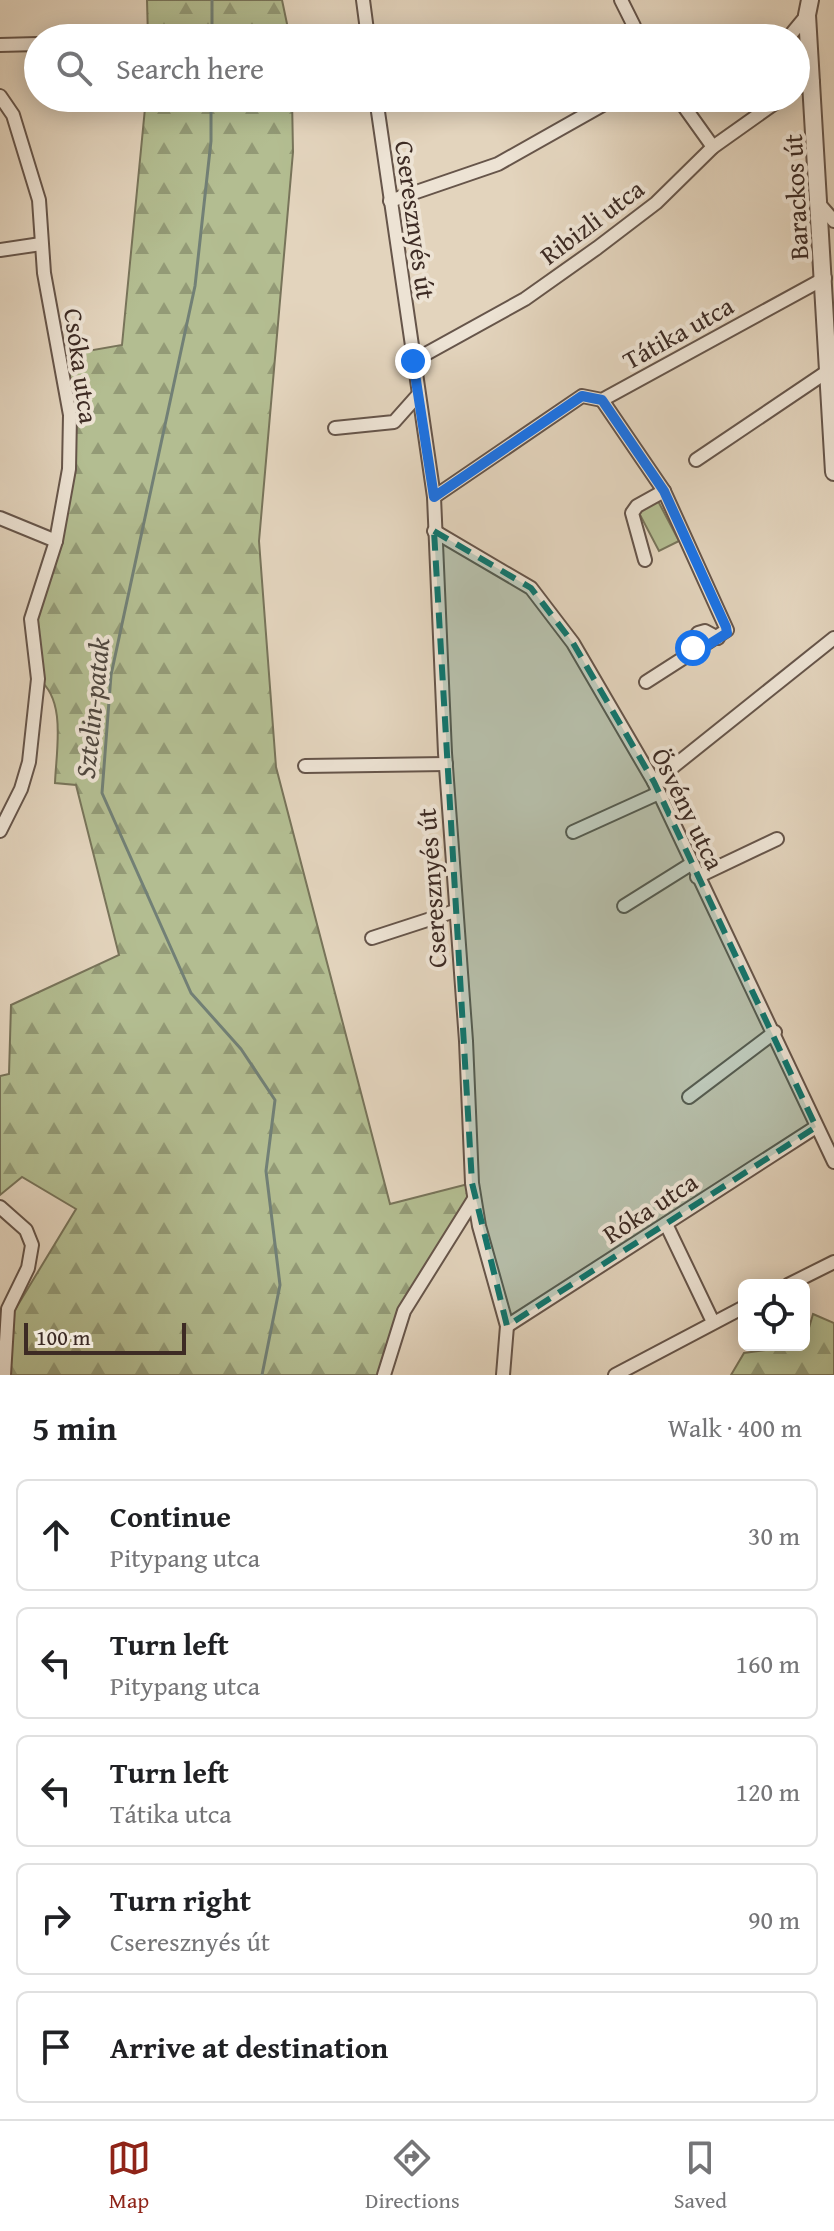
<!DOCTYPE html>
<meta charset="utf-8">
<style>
:root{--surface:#fff;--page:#f2f2f2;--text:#202124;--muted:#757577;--line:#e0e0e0;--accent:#8f2418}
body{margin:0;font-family:"Gentium Book Plus",serif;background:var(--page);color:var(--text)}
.controls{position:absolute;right:24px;bottom:24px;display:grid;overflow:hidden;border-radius:12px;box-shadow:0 4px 20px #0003}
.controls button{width:72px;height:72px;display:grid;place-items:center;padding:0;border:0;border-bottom:2px solid var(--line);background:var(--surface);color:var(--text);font:40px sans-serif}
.scale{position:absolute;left:24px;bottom:20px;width:162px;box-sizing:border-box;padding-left:8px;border:4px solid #3d2b24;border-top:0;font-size:22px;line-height:28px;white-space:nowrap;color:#3d2b24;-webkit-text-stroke:6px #ede3d4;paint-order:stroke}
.stop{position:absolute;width:24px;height:24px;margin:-18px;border:6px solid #1a73e8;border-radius:50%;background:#fff}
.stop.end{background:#1a73e8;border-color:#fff;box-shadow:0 2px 8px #0008}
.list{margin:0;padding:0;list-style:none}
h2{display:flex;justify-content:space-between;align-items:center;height:104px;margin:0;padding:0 32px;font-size:34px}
h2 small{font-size:26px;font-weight:400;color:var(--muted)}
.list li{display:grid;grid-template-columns:52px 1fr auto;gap:24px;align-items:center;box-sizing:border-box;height:112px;margin:0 16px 16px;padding:0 16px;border:2px solid var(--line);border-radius:12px}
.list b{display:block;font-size:30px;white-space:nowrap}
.list p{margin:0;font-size:26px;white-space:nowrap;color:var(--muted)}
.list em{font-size:26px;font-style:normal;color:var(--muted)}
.icon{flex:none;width:44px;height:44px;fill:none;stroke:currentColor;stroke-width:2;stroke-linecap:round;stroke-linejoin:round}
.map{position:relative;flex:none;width:834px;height:1375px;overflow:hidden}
.search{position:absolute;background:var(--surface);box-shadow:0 4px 20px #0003;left:24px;right:24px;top:24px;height:88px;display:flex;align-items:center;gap:20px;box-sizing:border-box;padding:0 28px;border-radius:44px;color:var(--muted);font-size:30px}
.sheet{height:744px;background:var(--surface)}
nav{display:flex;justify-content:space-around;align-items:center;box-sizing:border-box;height:112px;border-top:2px solid var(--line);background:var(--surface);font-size:22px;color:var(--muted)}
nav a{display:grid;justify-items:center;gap:4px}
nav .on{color:var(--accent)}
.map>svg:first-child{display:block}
</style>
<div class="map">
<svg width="834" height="1375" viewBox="0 0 834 1375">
<defs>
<pattern id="forest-firs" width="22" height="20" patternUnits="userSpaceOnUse" patternTransform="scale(2)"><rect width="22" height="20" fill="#b3bd91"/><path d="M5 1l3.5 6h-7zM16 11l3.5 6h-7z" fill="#939a76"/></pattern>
</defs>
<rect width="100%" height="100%" fill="#e3d4bd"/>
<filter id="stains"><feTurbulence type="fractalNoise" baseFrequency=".0025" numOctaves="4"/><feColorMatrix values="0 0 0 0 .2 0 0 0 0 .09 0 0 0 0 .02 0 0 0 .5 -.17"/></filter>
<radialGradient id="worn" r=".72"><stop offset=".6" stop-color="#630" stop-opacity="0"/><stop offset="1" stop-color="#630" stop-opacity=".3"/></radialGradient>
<!-- forest -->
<g fill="url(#forest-firs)" stroke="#78745a" stroke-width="2">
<path d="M 147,0 L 282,0 L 290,38 L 148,38 Z"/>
<path d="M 146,98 L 292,98 L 293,152 L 259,541 L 276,767 L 390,1204 L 472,1183 L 474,1199 L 416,1291 L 384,1375 L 9,1375 L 13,1313 L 76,1209 L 22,1177 L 0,1195 L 0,1076 L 9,1074 L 11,1005 L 119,955 L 76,785 L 55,783 C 56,752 67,699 38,679 L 31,633 L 69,469 L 59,356 L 122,345 Z"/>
<path d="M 813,1314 L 834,1323 L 834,1375 L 731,1375 L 744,1353 L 804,1345 Z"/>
</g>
<!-- park -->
<path fill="#b3bd91" stroke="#78745a" stroke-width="2" d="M 658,501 L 679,541 L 659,551 L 638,511 Z"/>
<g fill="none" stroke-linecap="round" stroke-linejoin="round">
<!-- stream -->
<g stroke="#728076" stroke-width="3">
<path d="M 212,38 L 212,0"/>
<path d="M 211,98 L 211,141 L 195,286 L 111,675 L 102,793 L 191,993 L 241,1049 L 275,1100 L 266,1171 L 280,1285 L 262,1375"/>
</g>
<defs>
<g id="minor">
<path d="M 363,0 L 368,38"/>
<path d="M 621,0 L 634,26"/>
<path d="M 788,38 L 807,15"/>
<path d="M 0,45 L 38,44"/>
<path d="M 796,88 L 813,82"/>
<path d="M 0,96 L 13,115 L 39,200 L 44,273 L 70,415 L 69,469 L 56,541 L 31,619 L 38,679 L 29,762 L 21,789 L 0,831"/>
<path d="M 376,98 L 434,497 L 445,753 L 466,1041 L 472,1183 L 479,1226 L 507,1326 L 503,1375"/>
<path d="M 678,98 L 713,147"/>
<path d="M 390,201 L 498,164 L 615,98"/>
<path d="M 820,205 L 834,221"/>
<path d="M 0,250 L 41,244"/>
<path d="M 413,361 L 525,299 L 597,248 L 656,203 L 713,147 L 782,98"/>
<path d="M 602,400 L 664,491 L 727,630 L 646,682"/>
<path d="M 335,428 L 394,422 L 418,395"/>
<path d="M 696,460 L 828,371"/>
<path d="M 434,497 L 582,396 L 602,400 L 825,278"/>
<path d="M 0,518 L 56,541"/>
<path d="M 434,531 L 531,588 L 573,643 L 654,782 L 834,1162"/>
<path d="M 645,560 L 632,513 L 637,506 L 664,491"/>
<path d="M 697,652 L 692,642 L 698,633 L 705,631 L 718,638"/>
<path d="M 305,766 L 446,764"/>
<path d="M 654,782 L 834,638"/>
<path d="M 573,832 L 659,793"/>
<path d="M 697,877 L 777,839"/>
<path d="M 624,906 L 691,864"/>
<path d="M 372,938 L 455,911"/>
<path d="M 689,1097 L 775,1032"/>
<path d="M 0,1207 L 26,1230 L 32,1245 L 28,1268 L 8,1309 L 4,1375"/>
<path d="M 666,1224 L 713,1322"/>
<path d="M 788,1285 L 834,1262"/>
<path d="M 507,1326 L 816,1127"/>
<path d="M 384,1375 L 404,1311 L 474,1199"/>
<path d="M 615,1375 L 744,1307"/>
</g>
<path id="tertiary" d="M 810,0 L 807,15 L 834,472"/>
</defs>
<!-- minor casing -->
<use href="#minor" stroke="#66554a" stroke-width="16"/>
<!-- tertiary casing -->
<use href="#tertiary" stroke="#66554a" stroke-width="20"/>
<!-- minor -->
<use href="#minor" stroke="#ede3d4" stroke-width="12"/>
<!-- tertiary -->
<use href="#tertiary" stroke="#ede3d4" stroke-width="16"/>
</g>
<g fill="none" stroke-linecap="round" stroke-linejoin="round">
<!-- route -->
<path stroke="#1a73e8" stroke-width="10" d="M 413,361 L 434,497 L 582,396 L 602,400 L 664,491 L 726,627 L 727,633 L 697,652 L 693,648"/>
</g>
<!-- marked area -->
<path fill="#0f766e" fill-opacity="0.2" stroke="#0f766e" stroke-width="6" stroke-dasharray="16 10" stroke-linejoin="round" d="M 434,531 L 531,588 L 573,643 L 654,782 L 816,1127 L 507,1326 L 472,1183 Z"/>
<g text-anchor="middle" stroke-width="8" stroke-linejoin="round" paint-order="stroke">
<!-- street labels -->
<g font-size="26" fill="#3d2b24" stroke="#ede3d4">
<text transform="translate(796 197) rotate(-93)" y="9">Barackos út</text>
<text transform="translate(415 220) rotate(82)" y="9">Cseresznyés út</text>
<text transform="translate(592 222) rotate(-37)" y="9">Ribizli utca</text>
<text transform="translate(678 333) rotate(-29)" y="9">Tátika utca</text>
<text transform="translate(81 366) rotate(82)" y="9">Csóka utca</text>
<text transform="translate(688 809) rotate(64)" y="9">Ösvény utca</text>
<text transform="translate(432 888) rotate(-94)" y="9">Cseresznyés út</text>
<text transform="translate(650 1208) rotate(-33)" y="9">Róka utca</text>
</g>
<!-- water labels -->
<g font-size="28" font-style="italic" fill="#4f473f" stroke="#ede3d4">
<text transform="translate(92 708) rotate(-84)" y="10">Sztelin-patak</text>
</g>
</g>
<rect width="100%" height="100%" filter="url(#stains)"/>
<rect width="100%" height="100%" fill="url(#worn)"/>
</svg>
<div class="controls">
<button><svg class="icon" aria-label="locate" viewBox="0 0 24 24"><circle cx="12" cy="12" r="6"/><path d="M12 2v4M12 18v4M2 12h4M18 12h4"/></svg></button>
</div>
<div class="scale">100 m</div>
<div class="stop" style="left:693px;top:648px"></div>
<div class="stop end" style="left:413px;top:361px"></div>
<div class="search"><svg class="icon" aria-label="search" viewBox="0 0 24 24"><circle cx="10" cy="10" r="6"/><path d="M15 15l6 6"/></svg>Search here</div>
</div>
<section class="sheet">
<h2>5 min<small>Walk · 400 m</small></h2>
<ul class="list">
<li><svg class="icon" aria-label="ahead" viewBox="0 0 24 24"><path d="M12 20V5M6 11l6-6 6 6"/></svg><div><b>Continue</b><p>Pitypang utca</p></div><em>30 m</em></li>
<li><svg class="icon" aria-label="left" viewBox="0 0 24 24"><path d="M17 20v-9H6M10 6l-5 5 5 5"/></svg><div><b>Turn left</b><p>Pitypang utca</p></div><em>160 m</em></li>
<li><svg class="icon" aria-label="left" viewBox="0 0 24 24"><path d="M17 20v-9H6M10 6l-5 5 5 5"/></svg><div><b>Turn left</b><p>Tátika utca</p></div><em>120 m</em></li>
<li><svg class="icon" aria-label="right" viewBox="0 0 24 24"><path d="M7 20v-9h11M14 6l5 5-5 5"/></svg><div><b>Turn right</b><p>Cseresznyés út</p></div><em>90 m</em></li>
<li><svg class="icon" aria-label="arrive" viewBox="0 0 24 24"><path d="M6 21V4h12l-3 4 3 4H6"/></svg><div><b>Arrive at destination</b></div></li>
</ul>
</section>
<nav>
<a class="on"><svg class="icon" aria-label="map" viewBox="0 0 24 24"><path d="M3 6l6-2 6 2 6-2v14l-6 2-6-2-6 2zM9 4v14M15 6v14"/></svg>Map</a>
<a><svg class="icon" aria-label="directions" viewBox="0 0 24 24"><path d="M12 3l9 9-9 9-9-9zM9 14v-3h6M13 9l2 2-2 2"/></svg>Directions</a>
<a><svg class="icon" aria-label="saved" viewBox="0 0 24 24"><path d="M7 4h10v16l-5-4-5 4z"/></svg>Saved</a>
</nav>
